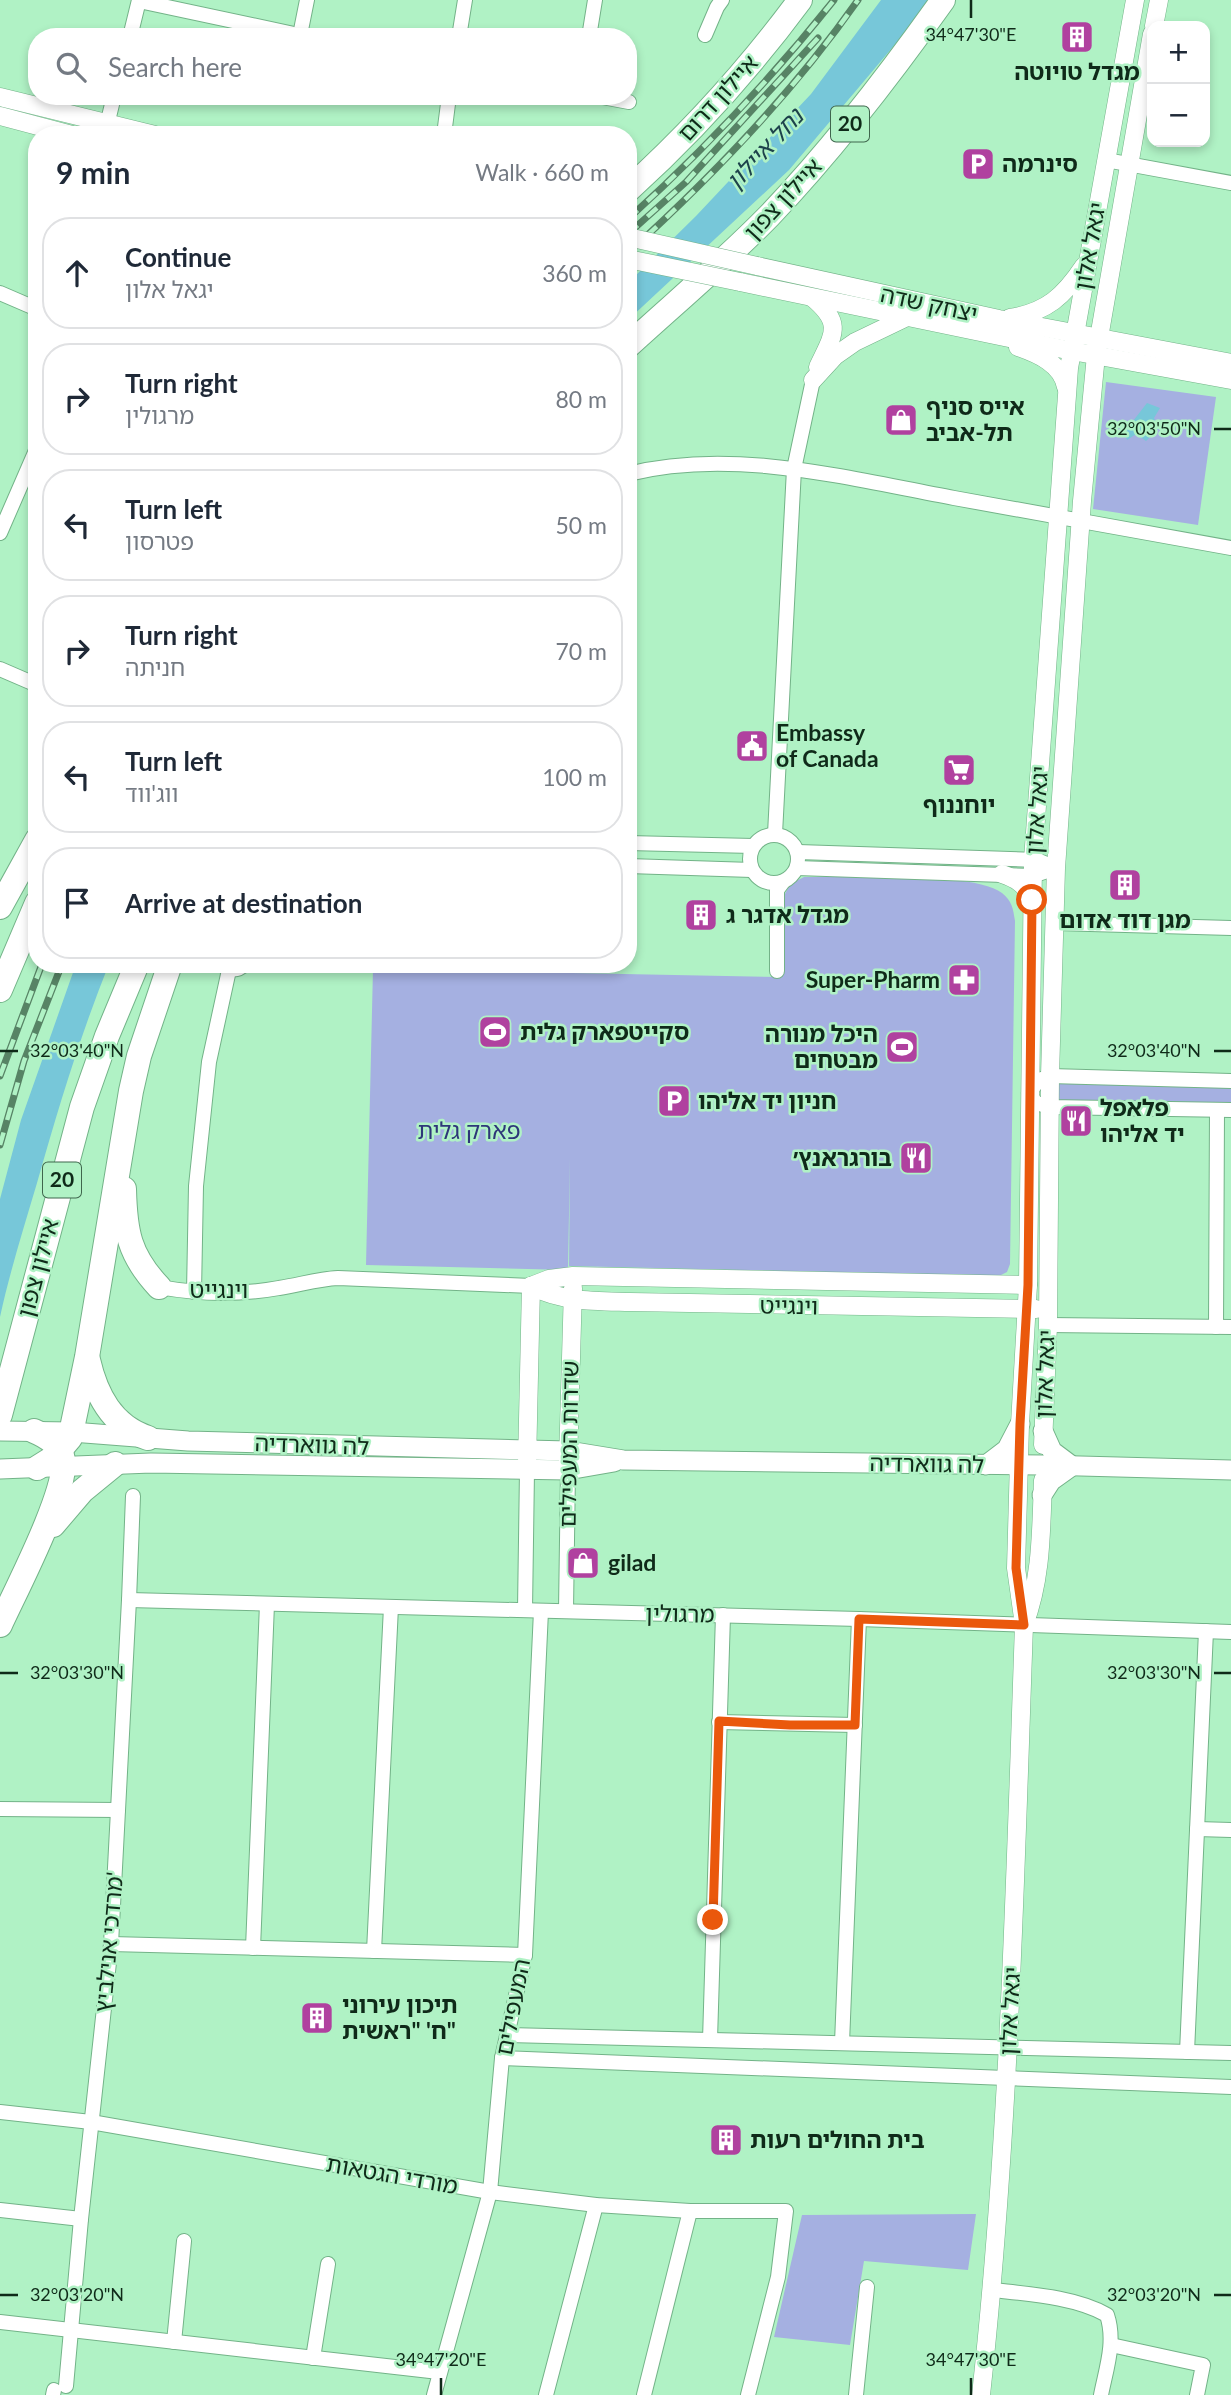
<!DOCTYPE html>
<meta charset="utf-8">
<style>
:root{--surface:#fff;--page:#f2f2f3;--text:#1f2937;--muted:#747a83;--line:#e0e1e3}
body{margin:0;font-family:Lato,"Noto Sans Hebrew",sans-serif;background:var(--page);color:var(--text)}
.controls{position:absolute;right:21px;top:21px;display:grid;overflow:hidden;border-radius:14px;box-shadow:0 4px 10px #0003}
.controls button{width:63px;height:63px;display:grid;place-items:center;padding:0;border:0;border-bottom:2px solid var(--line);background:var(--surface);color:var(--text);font:35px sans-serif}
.stop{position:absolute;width:21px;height:21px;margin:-16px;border:5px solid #ea580c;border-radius:50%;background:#fff}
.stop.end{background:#ea580c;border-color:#fff;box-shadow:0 2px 7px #0008}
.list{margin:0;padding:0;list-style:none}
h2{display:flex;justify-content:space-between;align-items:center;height:91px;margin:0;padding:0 28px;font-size:30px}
h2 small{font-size:23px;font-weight:400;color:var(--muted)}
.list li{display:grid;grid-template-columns:46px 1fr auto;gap:21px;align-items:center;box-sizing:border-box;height:112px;margin:0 14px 14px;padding:0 14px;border:2px solid var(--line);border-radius:28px}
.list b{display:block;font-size:26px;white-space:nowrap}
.list p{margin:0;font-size:23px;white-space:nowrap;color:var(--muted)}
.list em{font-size:23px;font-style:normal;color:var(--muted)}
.icon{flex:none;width:38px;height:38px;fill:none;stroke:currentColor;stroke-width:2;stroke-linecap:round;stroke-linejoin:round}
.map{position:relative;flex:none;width:1231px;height:2395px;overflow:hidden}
.search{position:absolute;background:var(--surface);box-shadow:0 4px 10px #0003;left:28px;top:28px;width:609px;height:77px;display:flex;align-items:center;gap:18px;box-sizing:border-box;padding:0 24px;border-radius:28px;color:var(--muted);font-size:26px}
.panel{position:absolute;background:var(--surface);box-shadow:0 4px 10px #0003;left:28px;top:126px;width:609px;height:847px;border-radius:28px}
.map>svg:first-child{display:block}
</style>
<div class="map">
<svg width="1231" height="2395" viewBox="0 0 1231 2395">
<rect width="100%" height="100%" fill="#b0f2c5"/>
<!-- green -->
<g fill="#a5b0e1">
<path d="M 1106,382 L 1216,397 L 1198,525 L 1093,509 Z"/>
<path d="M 804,877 C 844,877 974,871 1002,893 C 1012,901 1013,908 1015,921 L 1010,1264 L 1007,1272 L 999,1276 L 569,1266 L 570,1158 L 568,1270 L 366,1265 L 373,969 L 781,977 L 785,933 L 784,896 L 790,884 Z"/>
<path d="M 1058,1080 L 1231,1085 L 1231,1108 L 1058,1103 Z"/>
<path d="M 976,2214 L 968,2270 L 864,2261 L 850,2345 L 774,2337 L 802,2215 Z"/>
</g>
<!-- water -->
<g fill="#77c7d9">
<path d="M 881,0 L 929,0 L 919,16 L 789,170 L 628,320 L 628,283 L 696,216 L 811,94 Z"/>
<path d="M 1147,403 L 1160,408 L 1154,418 L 1159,428 L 1146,441 L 1136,434 L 1127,440 L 1122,427 L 1133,421 Z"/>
<path d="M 76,964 L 109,964 C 80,1036 58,1109 37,1183 C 24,1227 10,1271 0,1317 L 0,1199 L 21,1120 Z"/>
</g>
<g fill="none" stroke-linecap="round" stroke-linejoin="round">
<defs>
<g id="minor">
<path d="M 139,1 L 308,37"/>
<path d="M 300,35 L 307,0"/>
<path d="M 705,35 L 717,7 L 722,0"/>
<path d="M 130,37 L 139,0"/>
<path d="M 459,37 L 465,0"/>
<path d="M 589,37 L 595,0"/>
<path d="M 597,96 L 629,102"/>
<path d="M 108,135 L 107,125 L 114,96"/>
<path d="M 444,135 L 449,96"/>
<path d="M 1106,160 L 1231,183"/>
<path d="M 0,293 L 37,309"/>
<path d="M 628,474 C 733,447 850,479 954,498 C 1046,515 1139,531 1231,548"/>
<path d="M 0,533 L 37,448"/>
<path d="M 0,669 L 37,685"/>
<path d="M 775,834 L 794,469 L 813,380"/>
<circle cx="774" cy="859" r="24"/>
<path d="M 628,843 L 753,846"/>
<path d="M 798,852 L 1037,860 L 1056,868"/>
<path d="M 628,866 L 752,870"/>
<path d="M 797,868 L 1032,876 L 1056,868"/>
<path d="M 1055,923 L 1231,928"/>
<path d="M 222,964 C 228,972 238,971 245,964"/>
<path d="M 777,971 L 777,890 L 783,882"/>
<path d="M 1231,1081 L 1050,1076 L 1039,1080 L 1029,1093 L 1036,1103 L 1050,1107 L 1231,1110"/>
<path d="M 159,1287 C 198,1294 240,1295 279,1288 C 299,1285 318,1279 338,1278 L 531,1286"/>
<path d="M 194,1292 L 196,1186 L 209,1062 L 229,970"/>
<path d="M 1048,1325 L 1231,1327"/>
<path d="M 1216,1327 L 1217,1110"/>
<path d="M 129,1600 L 859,1619 L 1231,1632"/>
<path d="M 525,1610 L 527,1470"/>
<path d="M 566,1611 L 568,1470"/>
<path d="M 719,1722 L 855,1725"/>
<path d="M 0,1809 L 118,1810"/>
<path d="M 1197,1829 L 1231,1830"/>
<path d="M 111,1944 L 525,1955"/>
<path d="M 253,1948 L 267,1604"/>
<path d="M 374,1951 L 391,1607"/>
<path d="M 508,2035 L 1231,2053"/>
<path d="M 710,2040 L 723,1615"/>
<path d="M 842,2043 L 859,1619"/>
<path d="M 1187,2052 L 1206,1631"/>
<path d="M 502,2058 L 1231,2087"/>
<path d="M 0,2112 L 91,2122 L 490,2192 L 596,2205 L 690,2211 L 786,2211 L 778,2277 L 748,2395"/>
<path d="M 0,2210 L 81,2219"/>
<path d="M 993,2290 C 1028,2294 1076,2297 1107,2315 C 1116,2342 1106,2369 1101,2395"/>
<path d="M 0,2322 L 439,2372"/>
<path d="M 174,2342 L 184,2241"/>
<path d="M 1111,2345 L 1203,2365 L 1197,2395"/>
<path d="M 313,2358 L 328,2264"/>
<path d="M 66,2386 L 81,2219 L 111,1944 L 129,1600 L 133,1496"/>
<path d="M 53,2395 L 54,2390"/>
<path d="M 434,2395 L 490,2192 L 502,2058 L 525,1955 L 541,1611"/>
<path d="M 546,2395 L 596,2205"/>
<path d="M 644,2395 L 690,2211"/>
<path d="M 856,2395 L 867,2287"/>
</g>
<g id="tertiary">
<path d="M 1154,26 L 1159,0"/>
<path d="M 0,97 L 155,135"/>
<path d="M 0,116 L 72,135"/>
<path d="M 757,266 L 999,319 L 1231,363"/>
<path d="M 740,282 L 1072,351 L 1231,380"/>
<path d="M 813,298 C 844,324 833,335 818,367"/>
<path d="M 1010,318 C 1047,312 1064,296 1084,266"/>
<path d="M 1018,347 C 1038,354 1062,364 1066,387"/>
<path d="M 813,380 L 835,356 L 855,342 L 907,317"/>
<path d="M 1002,874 C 1017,879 1026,885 1032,900"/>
<path d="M 531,1286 C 562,1302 595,1301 630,1302 L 1036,1309"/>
<path d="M 531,1286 L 549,1279 L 573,1276 L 1028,1285"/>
<path d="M 1043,1445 L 1048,1325 L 1050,1076 L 1056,868 L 1082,501 L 1096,355 L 1152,34"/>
<path d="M 568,1463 L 573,1288"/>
<path d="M 527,1464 L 531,1286"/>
<path d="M 1024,1625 C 1042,1578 1041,1530 1043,1480"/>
<path d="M 981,2395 C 1009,2139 1015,1882 1024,1625 L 1016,1568 L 1020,1424 L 1028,1285 L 1033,860 L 1069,368 L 1135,0"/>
</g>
<g id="secondary">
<path d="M 0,1431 L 72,1432 L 188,1441 L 568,1451 L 623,1460 L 1043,1465 L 1231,1470"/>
<path d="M 1043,1431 L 1052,1451 L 1072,1466"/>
<path d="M 986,1465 L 1007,1449 L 1020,1424"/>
<path d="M 0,1469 L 151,1463 L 568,1470 L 614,1462"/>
<path d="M 1042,1495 L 1051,1481 L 1072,1466"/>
</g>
<g id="motorway">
<path d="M 628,190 C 691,133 749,69 800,0"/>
<path d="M 628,346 C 675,303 724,262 769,216 C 833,149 889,76 943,0"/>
<path d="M 0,907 L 37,840"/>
<path d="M 0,990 L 37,903"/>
<path d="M 124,1189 C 125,1232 129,1255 159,1287"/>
<path d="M 88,1360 C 96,1395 112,1426 148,1438"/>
<path d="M 0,1415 L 82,1107 L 107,1036 L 137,964"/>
<path d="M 37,1468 L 53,1458 L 70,1438 L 87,1357 L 131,1091 L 139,1056 L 170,964"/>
<path d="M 53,1525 L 82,1491 L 115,1464"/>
<path d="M 0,1625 C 15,1592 68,1491 63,1460 C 61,1445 46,1436 34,1431"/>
</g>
</defs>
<!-- minor casing -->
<use href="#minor" stroke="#73b388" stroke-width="16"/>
<!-- tertiary casing -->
<use href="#tertiary" stroke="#73b388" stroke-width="19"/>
<!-- secondary casing -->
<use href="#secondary" stroke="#73b388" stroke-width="21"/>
<!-- motorway casing -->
<use href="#motorway" stroke="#73b388" stroke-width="26"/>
<!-- minor -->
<use href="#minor" stroke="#fff" stroke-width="14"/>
<!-- tertiary -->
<use href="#tertiary" stroke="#fff" stroke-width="18"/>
<!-- secondary -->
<use href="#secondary" stroke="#fff" stroke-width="19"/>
<!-- motorway -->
<use href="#motorway" stroke="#fff" stroke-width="24"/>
<defs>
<g id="rail">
<path d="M 628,219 C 702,152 771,79 834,0"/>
<path d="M 628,234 L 686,182 L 818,38"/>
<path d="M 628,253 C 713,176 792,94 858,0"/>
<path d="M 0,1076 L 42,964"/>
<path d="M 0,1145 L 24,1061 L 62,964"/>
</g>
</defs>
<!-- rail casing -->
<use href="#rail" stroke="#578365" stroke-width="7"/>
<!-- rail -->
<use href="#rail" stroke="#b0f2c5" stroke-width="4.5" stroke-dasharray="13" stroke-linecap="butt"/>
<defs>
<g id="tertiary-bridge">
<path d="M 628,237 L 757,266"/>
<path d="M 628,259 L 740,282"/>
</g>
</defs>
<!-- tertiary-bridge casing -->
<use href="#tertiary-bridge" stroke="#73b388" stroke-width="19" stroke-linecap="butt"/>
<!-- tertiary-bridge -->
<use href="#tertiary-bridge" stroke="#fff" stroke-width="18"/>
</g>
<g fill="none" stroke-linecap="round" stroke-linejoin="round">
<!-- route -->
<path stroke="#ea580c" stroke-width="9" d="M 713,1920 L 719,1721 L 790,1725 L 855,1725 L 859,1619 L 1024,1625 L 1016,1568 L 1020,1424 L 1028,1285 L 1032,900"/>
</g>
<!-- ticks -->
<path fill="none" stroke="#0f2a19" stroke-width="2.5" d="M 971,0 L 971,18M 1214,429 L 1231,429M 0,1051 L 18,1051M 1214,1051 L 1231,1051M 0,1673 L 18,1673M 1214,1673 L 1231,1673M 0,2295 L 18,2295M 1214,2295 L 1231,2295M 441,2378 L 441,2395M 971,2378 L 971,2395"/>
<!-- icons -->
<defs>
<symbol id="building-square" viewBox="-11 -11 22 22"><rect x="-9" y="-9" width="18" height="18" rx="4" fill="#b0419f" stroke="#b0f2c5"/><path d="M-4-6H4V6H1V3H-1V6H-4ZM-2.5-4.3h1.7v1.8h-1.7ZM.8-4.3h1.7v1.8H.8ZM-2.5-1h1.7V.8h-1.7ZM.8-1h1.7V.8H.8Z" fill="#fff"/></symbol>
<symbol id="parking-square" viewBox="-11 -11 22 22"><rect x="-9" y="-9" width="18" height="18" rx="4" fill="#b0419f" stroke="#b0f2c5"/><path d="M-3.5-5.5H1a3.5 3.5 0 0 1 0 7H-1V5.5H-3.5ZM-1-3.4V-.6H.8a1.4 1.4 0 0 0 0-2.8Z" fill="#fff"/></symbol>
<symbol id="shop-square" viewBox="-11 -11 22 22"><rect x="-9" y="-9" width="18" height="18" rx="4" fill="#b0419f" stroke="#b0f2c5"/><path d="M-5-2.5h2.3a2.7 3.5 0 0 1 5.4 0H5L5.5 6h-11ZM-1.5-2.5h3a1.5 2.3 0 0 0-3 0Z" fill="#fff"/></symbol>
<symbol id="civic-square" viewBox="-11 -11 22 22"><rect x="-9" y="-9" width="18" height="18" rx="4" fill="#b0419f" stroke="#b0f2c5"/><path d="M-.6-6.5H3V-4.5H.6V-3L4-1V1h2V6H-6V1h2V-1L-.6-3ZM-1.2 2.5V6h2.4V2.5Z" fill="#fff"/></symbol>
<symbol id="supermarket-square" viewBox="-11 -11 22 22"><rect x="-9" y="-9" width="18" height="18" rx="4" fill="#b0419f" stroke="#b0f2c5"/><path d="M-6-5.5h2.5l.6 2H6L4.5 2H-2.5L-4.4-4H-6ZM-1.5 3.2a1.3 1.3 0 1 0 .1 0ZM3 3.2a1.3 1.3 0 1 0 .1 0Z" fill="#fff"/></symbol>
<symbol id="pharmacy-square" viewBox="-11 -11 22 22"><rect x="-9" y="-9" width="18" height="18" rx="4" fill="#b0419f" stroke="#b0f2c5"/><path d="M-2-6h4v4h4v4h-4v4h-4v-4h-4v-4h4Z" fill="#fff"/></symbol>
<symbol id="stadium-square" viewBox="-11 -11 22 22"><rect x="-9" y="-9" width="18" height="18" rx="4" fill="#b0419f" stroke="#b0f2c5"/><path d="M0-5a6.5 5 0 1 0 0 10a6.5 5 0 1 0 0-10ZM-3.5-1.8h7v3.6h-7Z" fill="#fff"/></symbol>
<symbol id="restaurant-square" viewBox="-11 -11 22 22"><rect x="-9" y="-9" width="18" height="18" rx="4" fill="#b0419f" stroke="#b0f2c5"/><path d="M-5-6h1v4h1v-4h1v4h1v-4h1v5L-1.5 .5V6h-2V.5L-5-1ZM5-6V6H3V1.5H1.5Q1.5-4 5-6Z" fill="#fff"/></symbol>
</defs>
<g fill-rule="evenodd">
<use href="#building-square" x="1058" y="18" width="38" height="38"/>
<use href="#parking-square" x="959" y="145" width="38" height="38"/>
<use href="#shop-square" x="882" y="401" width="38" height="38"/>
<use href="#civic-square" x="733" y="727" width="38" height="38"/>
<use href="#supermarket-square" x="940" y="751" width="38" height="38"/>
<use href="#building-square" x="1106" y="866" width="38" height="38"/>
<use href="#building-square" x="682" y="896" width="38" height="38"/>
<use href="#pharmacy-square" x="945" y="961" width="38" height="38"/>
<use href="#stadium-square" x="476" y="1013" width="38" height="38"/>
<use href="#stadium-square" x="883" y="1028" width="38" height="38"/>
<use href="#parking-square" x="655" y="1082" width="38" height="38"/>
<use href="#restaurant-square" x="1057" y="1102" width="38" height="38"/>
<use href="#restaurant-square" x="897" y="1139" width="38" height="38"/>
<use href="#shop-square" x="564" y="1544" width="38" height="38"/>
<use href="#building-square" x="298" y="1999" width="38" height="38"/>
<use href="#building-square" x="707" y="2121" width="38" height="38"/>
</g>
<g text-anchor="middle" stroke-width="5" stroke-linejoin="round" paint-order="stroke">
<!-- shield labels -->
<g fill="#b0f2c5" stroke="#3f664d" stroke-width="2">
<rect x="831" y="106.5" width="38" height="35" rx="5"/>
<rect x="43" y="1162.5" width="38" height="35" rx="5"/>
</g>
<g font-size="21" font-weight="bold" fill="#0f2a19">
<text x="850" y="131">20</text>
<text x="62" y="1187">20</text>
</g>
<!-- poi labels -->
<g font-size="23" font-weight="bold" fill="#0f2a19" stroke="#b0f2c5" text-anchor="start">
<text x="1077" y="80" text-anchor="middle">מגדל טויוטה</text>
<text x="1002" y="172">סינרמה</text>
<text x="926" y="415">אייס סניף<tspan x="926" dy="26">תל-אביב</tspan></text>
<text x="776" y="741">Embassy<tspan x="776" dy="26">of Canada</tspan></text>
<text x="959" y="813" text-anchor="middle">יוחננוף</text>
<text x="726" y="923">מגדל אדגר ג</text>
<text x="1125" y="928" text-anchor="middle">מגן דוד אדום</text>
<text x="940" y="988" text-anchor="end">Super-Pharm</text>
<text x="520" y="1040">סקייטפארק גלית</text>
<text x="878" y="1042" text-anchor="end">היכל מנורה<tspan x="878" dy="26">מבטחים</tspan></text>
<text x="698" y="1109">חניון יד אליהו</text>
<text x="1100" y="1116">פלאפל<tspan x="1100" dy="26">יד אליהו</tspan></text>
<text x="892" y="1166" text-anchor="end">בורגראנץ׳</text>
<text x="608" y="1571">gilad</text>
<text x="342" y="2013">תיכון עירוני<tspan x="342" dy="26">ח' "ראשית"</tspan></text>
<text x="750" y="2148">בית החולים רעות</text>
</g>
<!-- street labels -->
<g font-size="23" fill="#0f2a19" stroke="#b0f2c5">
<text transform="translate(718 98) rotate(-48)" y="8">איילון דרום</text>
<text transform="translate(783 199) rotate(-47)" y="8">איילון צפון</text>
<text transform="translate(1090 246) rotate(-80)" y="8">יגאל אלון</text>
<text transform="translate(929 304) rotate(12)" y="8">יצחק שדה</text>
<text transform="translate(1037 810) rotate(-86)" y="8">יגאל אלון</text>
<text transform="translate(38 1268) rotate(-75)" y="8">איילון צפון</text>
<text x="219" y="1298">וינגייט</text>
<text transform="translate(789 1306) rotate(1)" y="8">וינגייט</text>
<text transform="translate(1045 1374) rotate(-88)" y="8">יגאל אלון</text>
<text transform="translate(569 1444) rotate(-89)" y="8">שדרות המעפילים</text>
<text transform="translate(312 1445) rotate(2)" y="8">לה גווארדיה</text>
<text transform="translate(927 1464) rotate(1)" y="8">לה גווארדיה</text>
<text transform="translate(680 1614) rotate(1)" y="8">מרגולין</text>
<text transform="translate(109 1942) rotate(-85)" y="8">מרדכי אנילביץ'</text>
<text transform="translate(513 2007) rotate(-79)" y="8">המעפילים</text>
<text transform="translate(1010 2011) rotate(-87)" y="8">יגאל אלון</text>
<text transform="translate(392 2175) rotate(10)" y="8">מורדי הגטאות</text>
</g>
<!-- park labels -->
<g font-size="23" fill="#2e3679" stroke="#b0f2c5">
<text x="469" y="1139">פארק גלית</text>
</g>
<!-- water labels -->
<g font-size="24" font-style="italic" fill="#1d424b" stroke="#b0f2c5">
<text transform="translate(765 149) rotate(-47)" y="8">נחל איילון</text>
</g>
</g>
<g font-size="18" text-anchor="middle" fill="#0f2a19" stroke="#b0f2c5" stroke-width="5" stroke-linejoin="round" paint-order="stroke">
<text x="971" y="41">34°47'30"E</text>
<text x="1154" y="435">32°03'50"N</text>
<text x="77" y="1057">32°03'40"N</text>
<text x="1154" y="1057">32°03'40"N</text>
<text x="77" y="1679">32°03'30"N</text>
<text x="1154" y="1679">32°03'30"N</text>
<text x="77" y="2301">32°03'20"N</text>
<text x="1154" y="2301">32°03'20"N</text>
<text x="441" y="2366">34°47'20"E</text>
<text x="971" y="2366">34°47'30"E</text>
</g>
</svg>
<div class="controls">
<button>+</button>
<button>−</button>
</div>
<div class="stop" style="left:1032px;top:900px"></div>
<div class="stop end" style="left:713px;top:1920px"></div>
<div class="search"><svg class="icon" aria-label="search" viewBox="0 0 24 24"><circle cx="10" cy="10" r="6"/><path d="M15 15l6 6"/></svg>Search here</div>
<section class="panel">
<h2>9 min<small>Walk · 660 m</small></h2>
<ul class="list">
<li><svg class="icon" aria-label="ahead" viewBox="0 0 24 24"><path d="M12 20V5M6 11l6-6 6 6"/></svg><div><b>Continue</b><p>יגאל אלון</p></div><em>360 m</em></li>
<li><svg class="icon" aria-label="right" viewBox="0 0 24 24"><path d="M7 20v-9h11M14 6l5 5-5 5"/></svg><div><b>Turn right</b><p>מרגולין</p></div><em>80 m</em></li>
<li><svg class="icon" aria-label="left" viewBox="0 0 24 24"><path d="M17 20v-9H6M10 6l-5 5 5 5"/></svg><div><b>Turn left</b><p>פטרסון</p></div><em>50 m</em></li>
<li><svg class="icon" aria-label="right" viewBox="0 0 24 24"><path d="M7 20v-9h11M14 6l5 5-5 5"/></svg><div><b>Turn right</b><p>חניתה</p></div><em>70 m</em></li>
<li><svg class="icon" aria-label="left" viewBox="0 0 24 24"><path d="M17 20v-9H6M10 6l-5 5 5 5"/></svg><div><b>Turn left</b><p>ווג'ווד</p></div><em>100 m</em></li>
<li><svg class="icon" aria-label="arrive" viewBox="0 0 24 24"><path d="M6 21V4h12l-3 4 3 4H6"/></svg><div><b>Arrive at destination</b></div></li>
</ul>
</section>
</div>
